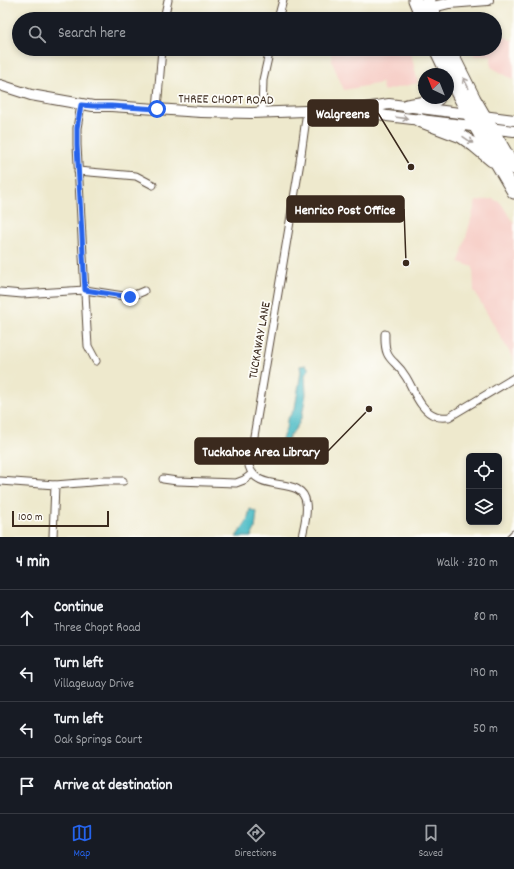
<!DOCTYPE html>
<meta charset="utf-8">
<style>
:root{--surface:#171b24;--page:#20242c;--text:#f1f3f6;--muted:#9ea1a6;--line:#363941;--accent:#2563eb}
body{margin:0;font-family:Dekko,sans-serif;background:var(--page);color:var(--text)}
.controls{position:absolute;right:12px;bottom:12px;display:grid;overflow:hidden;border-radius:6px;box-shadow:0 2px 6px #0003}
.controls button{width:36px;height:36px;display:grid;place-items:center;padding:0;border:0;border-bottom:1px solid var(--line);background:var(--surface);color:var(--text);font:20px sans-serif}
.compass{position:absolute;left:418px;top:68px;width:36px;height:36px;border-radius:50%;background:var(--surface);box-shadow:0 2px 6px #0003;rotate:317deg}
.scale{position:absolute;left:12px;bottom:10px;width:97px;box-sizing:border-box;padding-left:4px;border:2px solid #3b2a1e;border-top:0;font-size:11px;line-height:14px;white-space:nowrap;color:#3b2a1e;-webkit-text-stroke:3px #fdfcf7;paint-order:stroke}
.stop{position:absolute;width:12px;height:12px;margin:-9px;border:3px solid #2563eb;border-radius:50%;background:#fff}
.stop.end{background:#2563eb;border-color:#fff;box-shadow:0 1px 4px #0008}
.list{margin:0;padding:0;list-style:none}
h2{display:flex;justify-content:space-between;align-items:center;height:52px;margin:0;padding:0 16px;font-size:17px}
h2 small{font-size:13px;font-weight:400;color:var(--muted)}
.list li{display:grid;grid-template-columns:26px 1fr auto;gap:12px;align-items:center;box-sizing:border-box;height:56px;padding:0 16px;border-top:1px solid var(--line)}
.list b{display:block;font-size:15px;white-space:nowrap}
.list p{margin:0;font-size:13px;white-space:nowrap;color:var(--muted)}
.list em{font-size:13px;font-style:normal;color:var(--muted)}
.icon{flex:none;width:22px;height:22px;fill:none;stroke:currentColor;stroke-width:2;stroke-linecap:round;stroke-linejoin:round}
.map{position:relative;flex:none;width:514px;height:537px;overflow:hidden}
.search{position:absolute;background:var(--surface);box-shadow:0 2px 6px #0003;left:12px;right:12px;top:12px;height:44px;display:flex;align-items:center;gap:10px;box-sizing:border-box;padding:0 14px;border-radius:22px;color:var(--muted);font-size:15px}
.sheet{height:276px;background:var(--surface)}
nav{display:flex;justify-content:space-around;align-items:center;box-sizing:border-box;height:56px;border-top:1px solid var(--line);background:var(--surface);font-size:11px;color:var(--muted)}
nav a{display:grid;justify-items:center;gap:2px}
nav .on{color:var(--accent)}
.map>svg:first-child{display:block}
</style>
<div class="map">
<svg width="514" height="537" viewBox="0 0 514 537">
<rect width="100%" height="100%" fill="#fdfcf7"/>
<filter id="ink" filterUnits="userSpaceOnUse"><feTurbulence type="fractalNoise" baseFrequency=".025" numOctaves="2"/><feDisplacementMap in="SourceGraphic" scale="8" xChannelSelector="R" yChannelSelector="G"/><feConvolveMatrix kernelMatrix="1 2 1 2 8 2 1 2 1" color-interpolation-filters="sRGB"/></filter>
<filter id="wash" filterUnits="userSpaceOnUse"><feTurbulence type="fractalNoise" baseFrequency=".012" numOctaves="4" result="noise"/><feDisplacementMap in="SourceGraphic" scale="16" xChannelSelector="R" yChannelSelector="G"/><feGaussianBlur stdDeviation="0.9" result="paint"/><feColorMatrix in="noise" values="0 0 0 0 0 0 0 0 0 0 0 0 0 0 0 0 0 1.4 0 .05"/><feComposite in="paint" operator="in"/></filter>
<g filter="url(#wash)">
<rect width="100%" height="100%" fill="#eee9cd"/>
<!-- built -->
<g fill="#f7d0c9">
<path d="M 506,37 L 514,41 L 514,80 L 491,67 L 491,55 L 475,56 L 471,49 L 495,49 L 495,38 Z"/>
<path d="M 331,49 L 410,49 L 418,83 L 383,91 L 382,83 L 344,90 L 332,62 Z"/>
<path d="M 493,199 L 501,203 L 514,224 L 514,360 L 474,291 L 473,267 L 459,262 L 476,201 Z"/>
</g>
<!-- water -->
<g fill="#4ebcc6" stroke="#447372">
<path d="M 306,365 L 309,369 L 305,375 L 306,394 L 302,416 L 298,425 L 285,443 L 284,447 L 286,453 L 284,456 L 281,454 L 280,450 L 280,443 L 286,429 L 287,420 L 295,408 L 301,372 L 300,366 Z"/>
<path d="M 250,509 L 257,512 L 255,529 L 251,537 L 236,537 L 247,521 Z"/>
</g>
</g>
<g filter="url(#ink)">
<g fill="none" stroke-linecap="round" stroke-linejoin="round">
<defs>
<g id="street">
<path d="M 164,19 L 168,0"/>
<path d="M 278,19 L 283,0"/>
<path d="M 81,105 L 77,128 L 77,145 L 87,330 L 88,346 L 96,361"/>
<path d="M 157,109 L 162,49"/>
<path d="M 262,113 L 263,80 L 270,49"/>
<path d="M 78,171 L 136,176 L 153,185"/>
<path d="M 0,292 L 22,294 L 85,290 L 130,297 L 144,291"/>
<path d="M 385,334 C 384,363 394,357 406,377 C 414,390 420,411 436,416 C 440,418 445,417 449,417 L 514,378"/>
<path d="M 163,479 L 177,481 L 236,483 L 244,480 L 252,474"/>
<path d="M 0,481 L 55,485 L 104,481 L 123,481"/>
<path d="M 53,537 L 55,485"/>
<path d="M 302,537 C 304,526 308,514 306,503 C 303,474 257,495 249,466 L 300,162 L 307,111"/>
<path d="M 511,537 L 514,534"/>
</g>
<g id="secondary">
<path d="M 425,9 L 449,3 L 488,0"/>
<path d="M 0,85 L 31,95 L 93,106 L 111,106 L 201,112 L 251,113 L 359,109 L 389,104 L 514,120"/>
<path d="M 363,110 L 387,116 L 514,131"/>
</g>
<g id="highway">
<path d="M 415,0 L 423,19"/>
<path d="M 428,0 L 436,19"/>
<path d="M 436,49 L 448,74"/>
<path d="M 449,49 L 474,99 L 514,168"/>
<path d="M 448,75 L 476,127 L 514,192"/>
<path d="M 407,106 L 432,102 L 438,98"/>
<path d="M 419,120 L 461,136 L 474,145 L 492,160"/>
</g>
</defs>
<!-- street casing -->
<use href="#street" stroke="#564738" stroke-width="9"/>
<!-- secondary casing -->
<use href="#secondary" stroke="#564738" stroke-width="12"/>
<!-- highway casing -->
<use href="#highway" stroke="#564738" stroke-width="15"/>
<!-- street -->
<use href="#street" stroke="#fff" stroke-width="7"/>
<!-- secondary -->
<use href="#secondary" stroke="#fff" stroke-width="10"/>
<!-- highway -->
<use href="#highway" stroke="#fff" stroke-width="13"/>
</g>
<!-- one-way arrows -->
<defs><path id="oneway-shaft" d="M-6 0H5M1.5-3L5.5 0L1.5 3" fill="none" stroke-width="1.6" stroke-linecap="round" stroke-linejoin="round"/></defs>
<g stroke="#a79f9a">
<use href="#oneway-shaft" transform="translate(466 83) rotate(-117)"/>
<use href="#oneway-shaft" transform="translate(402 118) rotate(7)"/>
<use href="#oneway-shaft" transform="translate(468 140) rotate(34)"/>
</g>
</g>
<g fill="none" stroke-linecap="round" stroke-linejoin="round" filter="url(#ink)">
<!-- route -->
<path stroke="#2563eb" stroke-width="5" d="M 130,297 L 85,290 L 77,145 L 77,128 L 81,105 L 93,106 L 111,106 L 157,109"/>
</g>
<g text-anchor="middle" stroke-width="3.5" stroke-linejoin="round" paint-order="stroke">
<!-- street labels -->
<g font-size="13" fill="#3b2a1e" stroke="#fdfcf7">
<text transform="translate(226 98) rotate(1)" y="5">THREE CHOPT ROAD</text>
<text transform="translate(258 340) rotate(-80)" y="5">TUCKAWAY LANE</text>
</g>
</g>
<!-- callouts -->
<path fill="none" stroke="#3b2a1e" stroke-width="1.5" d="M411 167L378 113M406 263L404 209M369 409L328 451"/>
<g fill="#3b2a1e" stroke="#fdfcf7" stroke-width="1.5">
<circle cx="411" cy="167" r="4"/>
<circle cx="406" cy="263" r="4"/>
<circle cx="369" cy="409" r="4"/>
</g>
<g fill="#3b2a1e" stroke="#3b2a1e" stroke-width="1.5">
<rect x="308" y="100" width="70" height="26" rx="4"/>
<rect x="287" y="196" width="117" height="26" rx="4"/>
<rect x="195" y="438" width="133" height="26" rx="4"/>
</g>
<g font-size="14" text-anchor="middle" font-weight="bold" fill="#fff">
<text x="343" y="118">Walgreens</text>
<text x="345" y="214">Henrico Post Office</text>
<text x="261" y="456">Tuckahoe Area Library</text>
</g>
</svg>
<div class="controls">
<button><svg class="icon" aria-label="locate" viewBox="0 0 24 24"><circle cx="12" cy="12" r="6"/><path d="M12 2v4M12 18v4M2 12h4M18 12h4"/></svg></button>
<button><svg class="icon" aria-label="layers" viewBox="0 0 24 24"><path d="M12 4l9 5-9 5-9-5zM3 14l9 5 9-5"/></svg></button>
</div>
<svg class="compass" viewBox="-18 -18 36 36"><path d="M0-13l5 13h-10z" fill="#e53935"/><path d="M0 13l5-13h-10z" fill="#9ea1a6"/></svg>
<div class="scale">100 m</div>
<div class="stop" style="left:157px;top:109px"></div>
<div class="stop end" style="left:130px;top:297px"></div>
<div class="search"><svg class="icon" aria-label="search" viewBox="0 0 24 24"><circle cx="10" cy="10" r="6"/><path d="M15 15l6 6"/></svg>Search here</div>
</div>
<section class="sheet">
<h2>4 min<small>Walk · 320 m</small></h2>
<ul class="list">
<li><svg class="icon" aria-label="ahead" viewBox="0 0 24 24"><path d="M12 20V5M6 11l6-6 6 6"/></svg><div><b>Continue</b><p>Three Chopt Road</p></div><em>80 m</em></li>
<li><svg class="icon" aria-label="left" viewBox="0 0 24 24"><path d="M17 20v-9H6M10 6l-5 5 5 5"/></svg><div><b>Turn left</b><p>Villageway Drive</p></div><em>190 m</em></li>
<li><svg class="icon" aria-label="left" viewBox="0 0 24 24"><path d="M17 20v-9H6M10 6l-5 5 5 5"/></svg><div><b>Turn left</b><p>Oak Springs Court</p></div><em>50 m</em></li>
<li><svg class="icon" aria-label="arrive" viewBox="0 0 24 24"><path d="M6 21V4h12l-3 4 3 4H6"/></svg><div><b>Arrive at destination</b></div></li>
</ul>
</section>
<nav>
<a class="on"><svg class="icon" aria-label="map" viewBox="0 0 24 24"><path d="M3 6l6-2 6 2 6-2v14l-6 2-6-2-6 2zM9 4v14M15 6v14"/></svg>Map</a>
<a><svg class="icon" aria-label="directions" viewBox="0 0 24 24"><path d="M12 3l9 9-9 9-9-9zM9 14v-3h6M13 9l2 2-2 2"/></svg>Directions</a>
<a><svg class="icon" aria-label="saved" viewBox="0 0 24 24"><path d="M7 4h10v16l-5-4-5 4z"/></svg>Saved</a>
</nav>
